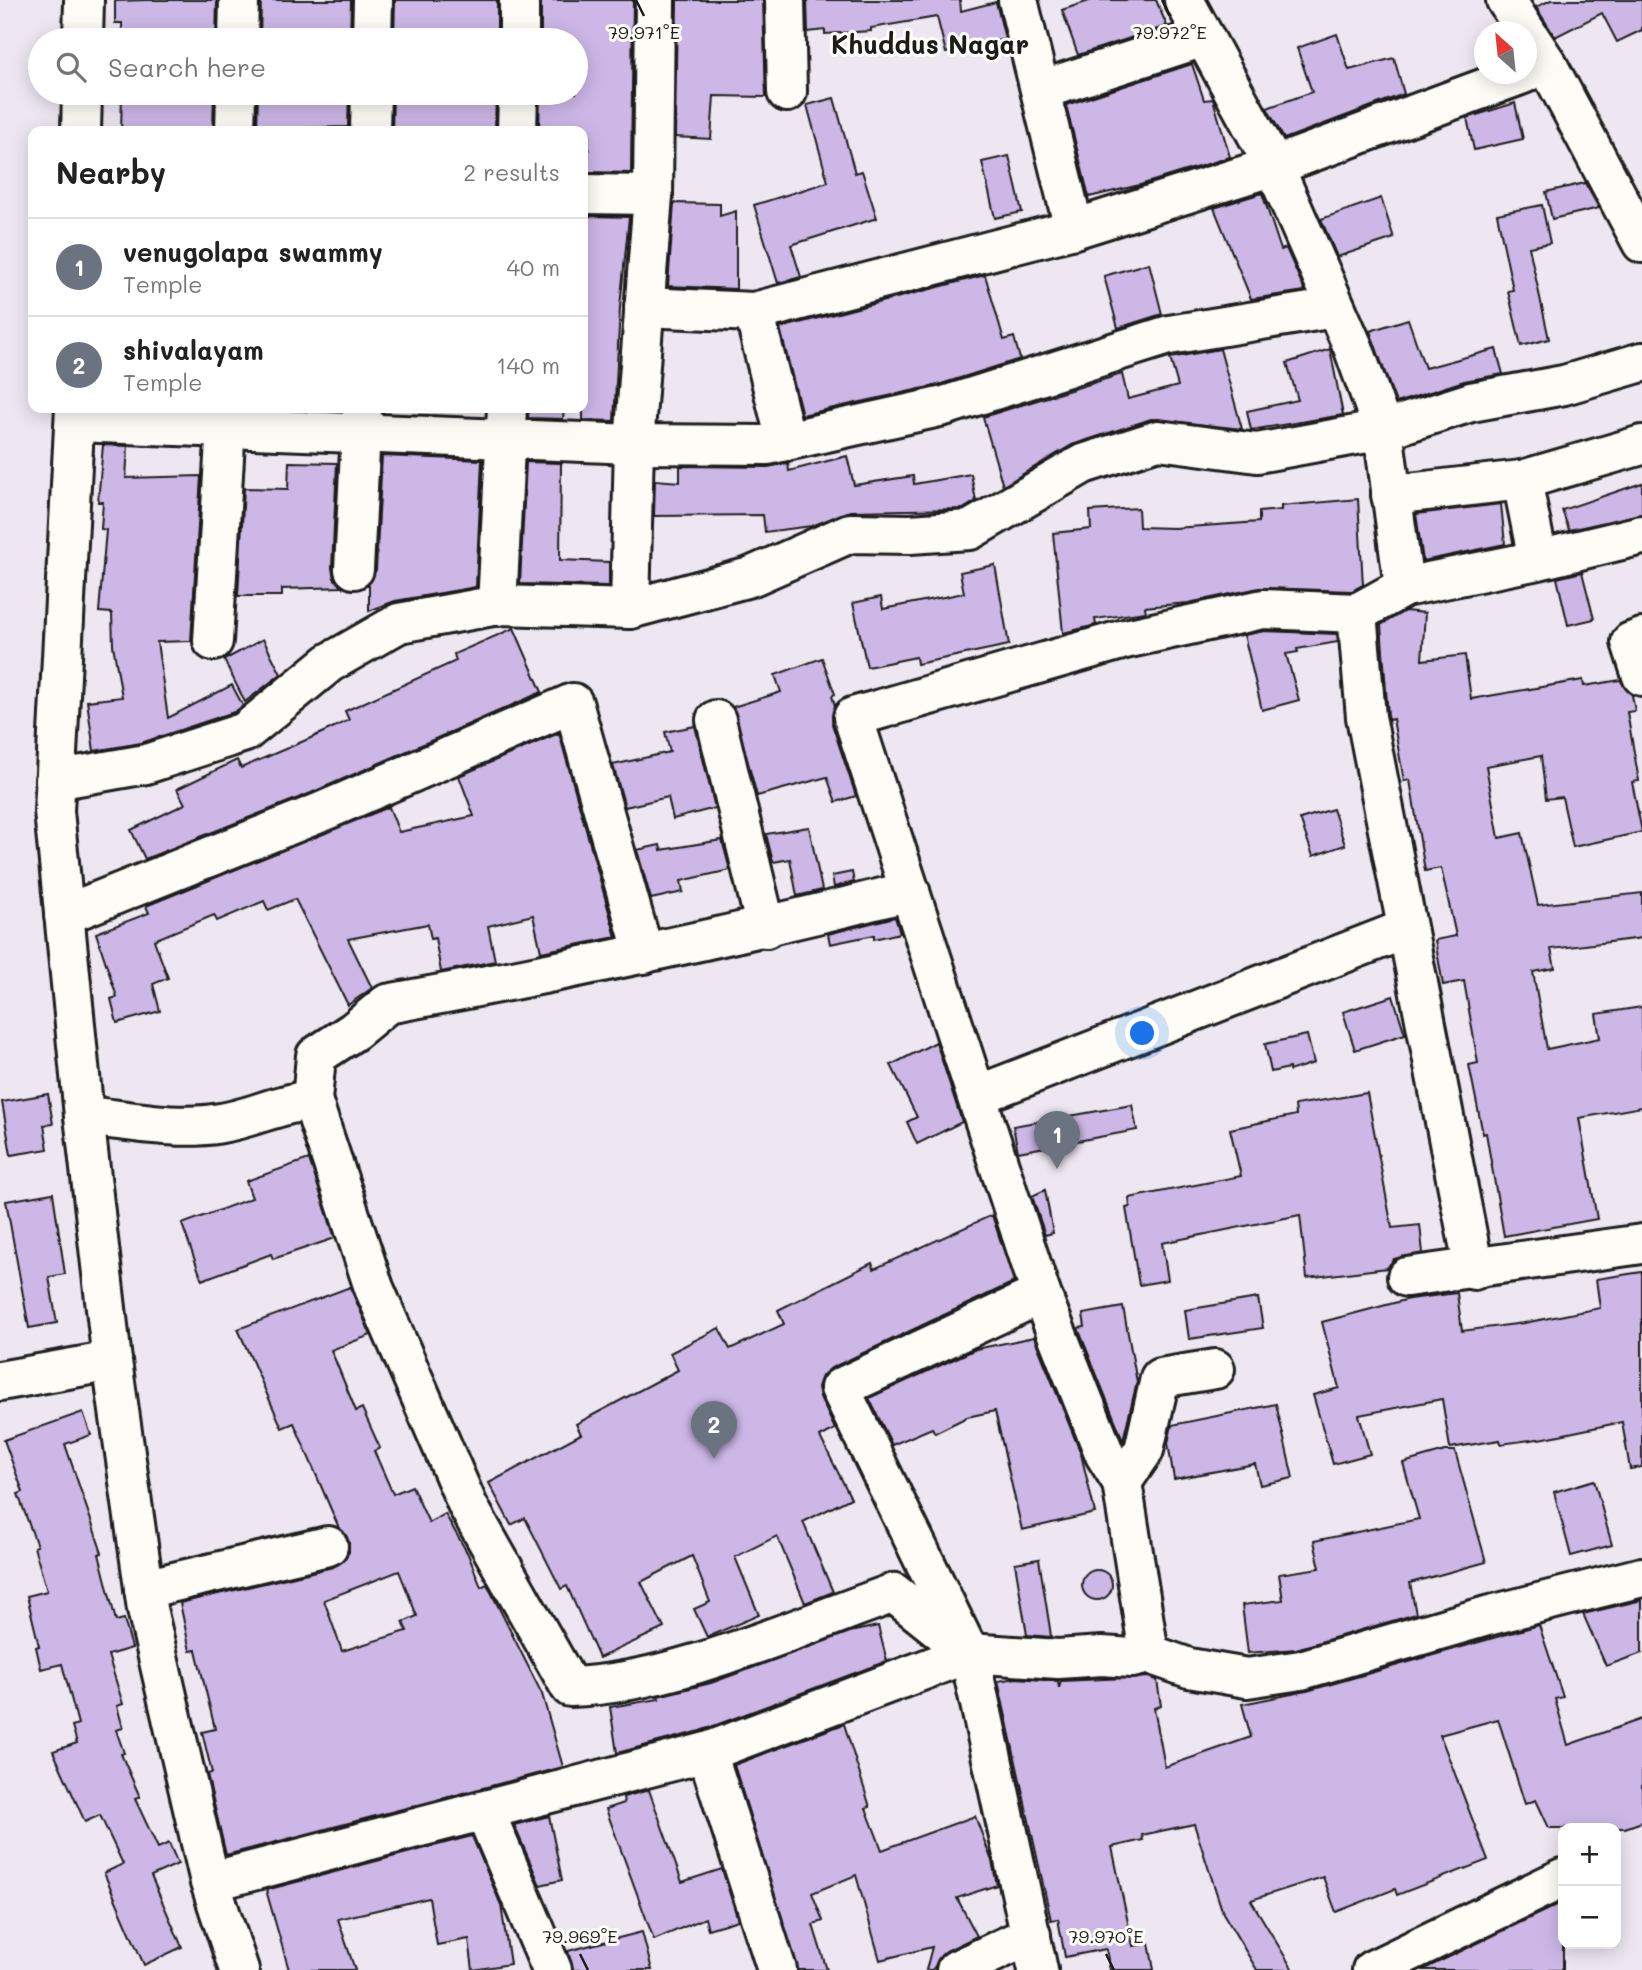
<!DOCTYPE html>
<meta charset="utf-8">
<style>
:root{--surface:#fff;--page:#f6f6f6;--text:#222;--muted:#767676;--line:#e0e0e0;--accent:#1c1c1c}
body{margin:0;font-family:Mali,sans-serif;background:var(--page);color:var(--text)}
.controls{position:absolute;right:21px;bottom:21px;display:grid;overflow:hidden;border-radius:14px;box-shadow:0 4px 18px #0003}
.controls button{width:63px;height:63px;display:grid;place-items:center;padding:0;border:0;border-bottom:2px solid var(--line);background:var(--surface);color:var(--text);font:35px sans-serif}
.compass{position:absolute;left:1474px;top:21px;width:63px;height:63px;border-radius:50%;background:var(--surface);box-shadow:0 4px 18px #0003;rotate:333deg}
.you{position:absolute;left:1143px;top:1034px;width:24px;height:24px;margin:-18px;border:5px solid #fff;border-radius:50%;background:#1a73e8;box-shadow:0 0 0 10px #1a73e833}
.badge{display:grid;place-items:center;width:46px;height:46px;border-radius:50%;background:var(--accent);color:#fff;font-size:23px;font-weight:700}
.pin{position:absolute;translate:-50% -58px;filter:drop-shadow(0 2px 4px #0008)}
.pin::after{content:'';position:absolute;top:37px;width:24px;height:21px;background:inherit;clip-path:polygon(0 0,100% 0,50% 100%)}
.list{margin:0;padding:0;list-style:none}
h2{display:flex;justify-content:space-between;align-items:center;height:91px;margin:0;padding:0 28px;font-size:30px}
h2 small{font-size:23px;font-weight:400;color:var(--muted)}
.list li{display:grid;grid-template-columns:46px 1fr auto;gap:21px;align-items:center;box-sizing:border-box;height:98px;padding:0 28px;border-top:2px solid var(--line)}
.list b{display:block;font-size:26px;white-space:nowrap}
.list p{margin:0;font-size:23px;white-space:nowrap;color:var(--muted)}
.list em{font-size:23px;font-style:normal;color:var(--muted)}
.icon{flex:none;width:38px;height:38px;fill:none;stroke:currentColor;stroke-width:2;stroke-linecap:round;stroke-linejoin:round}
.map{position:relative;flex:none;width:1642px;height:1970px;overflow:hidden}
.search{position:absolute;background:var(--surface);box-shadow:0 4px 18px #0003;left:28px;top:28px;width:560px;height:77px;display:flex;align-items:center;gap:18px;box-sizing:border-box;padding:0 24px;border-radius:38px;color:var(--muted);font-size:26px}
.panel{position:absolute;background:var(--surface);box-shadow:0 4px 18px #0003;left:28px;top:126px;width:560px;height:287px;border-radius:14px}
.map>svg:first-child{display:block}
</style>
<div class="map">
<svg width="1642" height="1970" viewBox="0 0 1642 1970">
<rect width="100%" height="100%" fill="#eee7f2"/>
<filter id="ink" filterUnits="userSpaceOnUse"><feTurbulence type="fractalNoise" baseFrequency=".0143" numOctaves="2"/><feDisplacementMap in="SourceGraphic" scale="14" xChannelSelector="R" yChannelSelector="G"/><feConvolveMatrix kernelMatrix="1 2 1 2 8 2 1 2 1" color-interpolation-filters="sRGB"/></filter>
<g filter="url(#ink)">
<!-- building -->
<g fill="#ccb7e7" stroke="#1c1c1c" stroke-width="2" fill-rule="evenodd">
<path d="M 147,0 L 217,0 L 216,40 L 122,40 L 122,23 L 115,23 L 115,1 Z"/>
<path d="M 261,0 L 351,0 L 350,40 L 260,40 Z"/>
<path d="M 395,0 L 497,0 L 497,40 L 394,40 Z"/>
<path d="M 541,0 L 633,0 L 631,173 L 588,172 L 589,131 L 539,131 L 540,93 L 576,93 L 576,40 L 541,40 Z"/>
<path d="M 677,0 L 763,0 L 766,97 L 714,96 L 711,139 L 675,137 Z"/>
<path d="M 807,0 L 960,0 L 961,11 L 996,2 L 1005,39 L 946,53 L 937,17 L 871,28 L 871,31 L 825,34 L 825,30 L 808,32 Z"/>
<path d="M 1092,0 L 1156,0 L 1167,26 L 1078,55 L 1062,10 Z"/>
<path d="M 1551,0 L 1642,0 L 1642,30 L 1617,42 L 1602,13 L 1555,37 L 1536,7 Z"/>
<path d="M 1337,34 L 1349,70 L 1394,58 L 1404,94 L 1284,139 L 1267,108 L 1312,92 L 1297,48 Z"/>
<path d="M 1192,64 L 1204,100 L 1213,99 L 1230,157 L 1140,185 L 1089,197 L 1066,105 Z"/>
<path d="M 122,93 L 214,93 L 213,131 L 121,131 Z"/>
<path d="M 258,93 L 349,93 L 348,127 L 257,129 Z"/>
<path d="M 393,93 L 496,93 L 495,131 L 392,131 Z"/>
<path d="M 834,98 L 855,173 L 862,171 L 877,218 L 791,245 L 801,277 L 778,283 L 754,205 L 828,182 L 807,105 Z"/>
<path d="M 1515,103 L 1523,139 L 1474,150 L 1467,118 Z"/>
<path d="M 1009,156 L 1022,212 L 995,218 L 982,162 Z"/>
<path d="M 1585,183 L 1599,208 L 1552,219 L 1546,192 Z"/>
<path d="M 1262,193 L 1281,250 L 1286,248 L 1305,291 L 1251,299 L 1214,208 Z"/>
<path d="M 1381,198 L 1394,238 L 1337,257 L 1321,219 Z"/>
<path d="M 674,203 L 720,204 L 720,216 L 736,211 L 736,289 L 668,286 Z"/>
<path d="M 1542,205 L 1550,243 L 1529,247 L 1549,339 L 1521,346 L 1508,291 L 1513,290 L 1497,214 Z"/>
<path d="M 588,216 L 629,217 L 620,307 L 614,421 L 583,420 L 583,278 Z"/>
<path d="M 1149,263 L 1162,314 L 1118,328 L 1104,276 Z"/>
<path d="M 985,275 L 1004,340 L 1014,337 L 1020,359 L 938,385 L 802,415 L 780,328 Z"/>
<path d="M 1408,319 L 1425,368 L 1496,349 L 1503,374 L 1464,381 L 1396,403 L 1370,331 Z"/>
<path d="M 1220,349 L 1242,429 L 1151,419 L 1072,445 L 1003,486 L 983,417 L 1122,374 L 1128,399 L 1178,386 L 1170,358 Z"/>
<path d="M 1330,349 L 1343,415 L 1251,430 L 1247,411 L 1298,400 L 1287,363 Z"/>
<path d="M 529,408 L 564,408 L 563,419 L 528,418 Z"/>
<path d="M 103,445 L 128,446 L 126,478 L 201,476 L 191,641 L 157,642 L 168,718 L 232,685 L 243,706 L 234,712 L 141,743 L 94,751 L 87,701 L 122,697 L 113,645 L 112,613 L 99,612 L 106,530 L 101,529 L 103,502 L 98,502 Z"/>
<path d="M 382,456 L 482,460 L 476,587 L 395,601 L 369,611 L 369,586 L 366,586 L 376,570 Z"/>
<path d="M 847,456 L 854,485 L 913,476 L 914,484 L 971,474 L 976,501 L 963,509 L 850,511 L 812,526 L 765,532 L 763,515 L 654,516 L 655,480 L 680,482 L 680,466 L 768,467 L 788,463 L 789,471 Z"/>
<path d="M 289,462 L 337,463 L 332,568 L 334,578 L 342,587 L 282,589 L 282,596 L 238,596 L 244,488 L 288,489 Z"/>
<path d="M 526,462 L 561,463 L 560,560 L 609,562 L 609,586 L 520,584 Z"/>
<path d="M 1642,483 L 1642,514 L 1569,530 L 1562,510 Z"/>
<path d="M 1358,499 L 1363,585 L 1352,591 L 1259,588 L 1188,603 L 1145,607 L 1146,612 L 1095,619 L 1096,625 L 1063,633 L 1053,533 L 1091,529 L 1090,511 L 1138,508 L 1139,527 L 1174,528 L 1259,522 L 1259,512 L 1281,510 L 1281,506 Z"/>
<path d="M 1501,504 L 1505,544 L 1423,561 L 1416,514 Z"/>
<path d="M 995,565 L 1009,645 L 917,664 L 916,657 L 867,667 L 853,603 L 881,597 L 883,609 L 964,593 L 960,572 Z"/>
<path d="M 1582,572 L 1594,619 L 1568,625 L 1557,578 Z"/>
<path d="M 1405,611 L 1425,613 L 1422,660 L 1465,655 L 1471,699 L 1583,680 L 1584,686 L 1620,680 L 1632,695 L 1635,711 L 1627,712 L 1639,781 L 1632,782 L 1642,832 L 1573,847 L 1562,797 L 1546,799 L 1541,756 L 1486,766 L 1499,838 L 1522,833 L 1538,905 L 1642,893 L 1642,938 L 1551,949 L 1555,968 L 1533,972 L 1547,1049 L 1600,1038 L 1596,1014 L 1642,1007 L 1642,1107 L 1579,1118 L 1597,1219 L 1504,1236 L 1486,1133 L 1483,1134 L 1469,1065 L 1478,1063 L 1464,981 L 1443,985 L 1435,940 L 1456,936 L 1441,868 L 1425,871 L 1410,780 L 1404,781 L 1393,719 L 1389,720 L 1388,716 L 1381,625 Z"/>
<path d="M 514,628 L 542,692 L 311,793 L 145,859 L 131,830 L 185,804 L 177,789 L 237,760 L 241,768 L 313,737 L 349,720 L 345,711 L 456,661 L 454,654 Z"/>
<path d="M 1265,631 L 1337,634 L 1338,642 L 1297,649 L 1298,652 L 1286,654 L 1299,700 L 1262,710 L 1244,635 Z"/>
<path d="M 263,639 L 281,674 L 245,702 L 224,660 Z"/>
<path d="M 822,658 L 835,694 L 832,696 L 835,706 L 832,724 L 856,796 L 836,802 L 827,777 L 757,796 L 733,707 L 781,692 L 775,675 Z"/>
<path d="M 695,726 L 715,808 L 673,819 L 668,797 L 625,807 L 613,765 L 670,752 L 665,732 Z"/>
<path d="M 559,733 L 616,937 L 541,952 L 533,915 L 488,926 L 495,961 L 441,972 L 435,938 L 431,939 L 428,924 L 348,939 L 372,988 L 348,1005 L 295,899 L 268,910 L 264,901 L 217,921 L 214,915 L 154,940 L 168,978 L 153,984 L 160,1011 L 117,1023 L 111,999 L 117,997 L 96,933 L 149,913 L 146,906 L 389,807 L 399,832 L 474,816 L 459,776 Z"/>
<path d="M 1333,809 L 1345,845 L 1313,856 L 1300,819 Z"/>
<path d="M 809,827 L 822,890 L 797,896 L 790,859 L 773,862 L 766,834 Z"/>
<path d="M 722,840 L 730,870 L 681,881 L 683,892 L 651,899 L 637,850 L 660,845 L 661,850 Z"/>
<path d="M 852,872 L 854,882 L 834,887 L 832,876 Z"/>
<path d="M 895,917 L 900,933 L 874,939 L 874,935 L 830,944 L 828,934 Z"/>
<path d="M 1393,996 L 1405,1034 L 1355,1050 L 1343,1012 Z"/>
<path d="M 1307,1035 L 1314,1063 L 1289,1071 L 1289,1068 L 1271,1072 L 1265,1044 Z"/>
<path d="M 936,1042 L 962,1122 L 917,1144 L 907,1122 L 917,1117 L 891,1065 Z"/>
<path d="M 1367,1093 L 1392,1228 L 1420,1225 L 1423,1253 L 1394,1259 L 1387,1268 L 1307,1278 L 1300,1215 L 1162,1243 L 1168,1280 L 1139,1285 L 1126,1208 L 1130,1207 L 1129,1198 L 1241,1176 L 1230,1129 L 1296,1115 L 1295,1105 Z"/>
<path d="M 48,1094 L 53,1124 L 44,1125 L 48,1149 L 11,1155 L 2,1102 Z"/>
<path d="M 1132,1105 L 1137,1130 L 1018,1152 L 1013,1126 Z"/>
<path d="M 309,1159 L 335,1238 L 273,1259 L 271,1254 L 202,1280 L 182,1224 L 252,1198 L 246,1181 Z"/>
<path d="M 1045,1190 L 1053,1233 L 1045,1235 L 1032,1196 Z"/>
<path d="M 53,1193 L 65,1274 L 49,1277 L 57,1323 L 29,1328 L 6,1201 Z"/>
<path d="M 992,1215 L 1014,1282 L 831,1368 L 822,1376 L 818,1387 L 820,1397 L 835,1429 L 820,1437 L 851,1498 L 803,1522 L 833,1592 L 805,1603 L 777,1536 L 735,1557 L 759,1615 L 707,1637 L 694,1609 L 710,1602 L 692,1556 L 641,1582 L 664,1628 L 599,1658 L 567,1586 L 561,1589 L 525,1518 L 511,1525 L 489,1483 L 581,1434 L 576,1424 L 678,1370 L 670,1353 L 719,1328 L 730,1349 L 784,1324 L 778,1310 L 872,1263 L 874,1269 Z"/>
<path d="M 1642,1272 L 1642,1467 L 1630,1469 L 1622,1422 L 1545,1438 L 1501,1444 L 1500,1440 L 1450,1448 L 1442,1399 L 1359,1415 L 1370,1454 L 1333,1464 L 1313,1395 L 1339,1388 L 1322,1322 L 1409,1299 L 1457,1293 L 1462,1331 L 1524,1323 L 1600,1308 L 1596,1279 Z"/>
<path d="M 350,1287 L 371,1335 L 331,1350 L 356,1411 L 362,1408 L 380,1448 L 374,1451 L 393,1494 L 412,1486 L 429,1523 L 445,1514 L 468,1554 L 481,1587 L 487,1584 L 542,1694 L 563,1767 L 226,1855 L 207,1774 L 212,1773 L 202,1732 L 215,1729 L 196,1650 L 190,1651 L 180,1603 L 333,1567 L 343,1561 L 349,1552 L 349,1542 L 339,1528 L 294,1423 L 282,1428 L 238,1329 ZM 399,1571 L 417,1616 L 403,1622 L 407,1631 L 342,1651 L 324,1600 Z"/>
<path d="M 1258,1298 L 1263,1328 L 1189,1339 L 1185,1310 Z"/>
<path d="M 1123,1307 L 1137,1382 L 1123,1440 L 1078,1328 L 1085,1327 L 1083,1314 Z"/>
<path d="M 1034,1337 L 1081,1454 L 1095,1513 L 1022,1530 L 995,1411 L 967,1417 L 935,1433 L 932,1428 L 892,1445 L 869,1398 L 976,1349 Z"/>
<path d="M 1276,1404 L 1293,1478 L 1260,1485 L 1255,1464 L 1174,1479 L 1168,1443 L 1172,1425 Z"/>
<path d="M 83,1412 L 91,1435 L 65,1444 L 102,1553 L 99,1554 L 116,1621 L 124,1619 L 132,1648 L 108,1655 L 123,1704 L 117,1706 L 123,1728 L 116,1730 L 124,1753 L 121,1754 L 140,1797 L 135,1799 L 158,1848 L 169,1843 L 178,1864 L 151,1876 L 182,1947 L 144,1965 L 104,1873 L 123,1864 L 100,1815 L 85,1822 L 53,1751 L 77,1743 L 72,1726 L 78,1724 L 62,1664 L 41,1669 L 36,1647 L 39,1646 L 27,1596 L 47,1591 L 34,1547 L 37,1546 L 18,1494 L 23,1492 L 4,1440 Z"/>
<path d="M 1445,1451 L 1455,1451 L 1486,1562 L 1410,1583 L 1416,1614 L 1296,1649 L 1248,1653 L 1242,1605 L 1283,1600 L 1279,1574 L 1320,1568 L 1314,1541 L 1419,1519 L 1403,1463 Z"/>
<path d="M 1594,1480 L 1612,1545 L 1571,1556 L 1554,1492 Z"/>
<path d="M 1039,1559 L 1050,1629 L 1051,1637 L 1027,1635 L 1015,1563 Z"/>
<circle cx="1097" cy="1585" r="15"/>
<path d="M 1642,1600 L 1642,1653 L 1606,1666 L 1583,1614 Z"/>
<path d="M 1539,1625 L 1563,1697 L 1555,1699 L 1568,1745 L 1642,1719 L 1642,1822 L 1625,1828 L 1549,1828 L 1536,1800 L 1525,1804 L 1498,1719 L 1440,1735 L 1488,1860 L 1397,1895 L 1395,1889 L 1336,1912 L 1323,1877 L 1251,1900 L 1293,1970 L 1257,1970 L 1223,1913 L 1194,1824 L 1142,1835 L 1143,1840 L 1112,1847 L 1133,1946 L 1149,1943 L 1154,1970 L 1110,1970 L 1106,1949 L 1065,1957 L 1058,1919 L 1051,1920 L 998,1681 L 1016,1678 L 1058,1681 L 1059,1688 L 1061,1681 L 1148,1677 L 1157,1680 L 1161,1706 L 1154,1708 L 1165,1767 L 1251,1737 L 1242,1704 L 1307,1691 Z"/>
<path d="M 878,1626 L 887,1661 L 700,1731 L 617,1753 L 610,1707 L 659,1699 L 658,1696 L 711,1683 L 850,1632 Z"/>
<path d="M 844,1724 L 870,1807 L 866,1808 L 882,1850 L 975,1816 L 992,1861 L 997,1885 L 957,1898 L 977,1936 L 946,1951 L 932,1970 L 926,1970 L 932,1947 L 880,1960 L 856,1875 L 812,1893 L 823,1921 L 813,1925 L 827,1970 L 798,1970 L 734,1765 Z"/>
<path d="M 649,1790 L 682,1882 L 722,1869 L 738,1920 L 708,1929 L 705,1918 L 654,1940 L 606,1809 L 624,1803 L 623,1797 Z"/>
<path d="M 549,1816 L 562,1880 L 540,1885 L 514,1825 Z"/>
<path d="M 472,1836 L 501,1905 L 510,1964 L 473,1970 L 469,1939 L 437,1945 L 429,1898 L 338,1919 L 355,1970 L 289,1970 L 266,1890 Z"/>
<path d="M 1563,1902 L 1563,1970 L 1422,1970 Z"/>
<path d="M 642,1932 L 652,1970 L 573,1970 L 568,1951 Z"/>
</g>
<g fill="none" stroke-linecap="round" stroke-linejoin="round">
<defs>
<g id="minor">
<path d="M 785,0 L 787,92"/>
<path d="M 1018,0 L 1074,229"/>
<path d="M 1184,0 L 1274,166 L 1353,347 L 1383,430 L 1404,587"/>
<path d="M 1506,0 L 1526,32"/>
<path d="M 1526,32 L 1547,64"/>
<path d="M 238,40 L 239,0"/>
<path d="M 372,40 L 373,0"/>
<path d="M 519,40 L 519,0"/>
<path d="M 1526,72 L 1547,64 L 1642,243"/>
<path d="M 1041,90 L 1204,37"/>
<path d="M 235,131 L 236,93"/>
<path d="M 370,131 L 371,93"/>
<path d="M 517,131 L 518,93"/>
<path d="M 583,194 L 653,195"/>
<path d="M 644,307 L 754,312 L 1074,229 L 1274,166 L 1523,74"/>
<path d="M 754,312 L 786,441"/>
<path d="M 75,422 L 634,444 L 768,445 L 944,406 L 1169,335 L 1335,308"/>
<path d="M 1522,480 L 1538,560"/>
<path d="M 1391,495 L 1522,480 L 1642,445"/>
<path d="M 354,569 L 362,410"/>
<path d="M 497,606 L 507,408"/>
<path d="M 630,609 L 634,444 L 653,195 L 655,0"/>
<path d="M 1357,613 L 1366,717 L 1474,1270"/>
<path d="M 1642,638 L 1631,642 L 1642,676"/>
<path d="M 213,641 L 227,408"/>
<path d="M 716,720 L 766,928"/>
<path d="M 55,780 L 146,764 L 245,732 L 329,663 L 399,623 L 498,605 L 630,609 L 750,577 L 850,533 L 910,534 L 970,530 L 1083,464 L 1158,440 L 1257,453 L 1383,430 L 1471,402 L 1564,385 L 1642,362"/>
<path d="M 64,915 L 319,813 L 573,703 L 644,954"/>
<path d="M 978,1095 L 1406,929"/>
<path d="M 312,1100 L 316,1056 L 354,1031 L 387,1004 C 563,972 737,935 910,891"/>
<path d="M 84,1116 C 127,1120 178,1131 221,1123 C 252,1118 280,1103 312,1100 L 374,1288 L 468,1506 L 570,1687 C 672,1684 797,1627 894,1593 L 959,1645"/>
<path d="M 1407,1277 L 1642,1244"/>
<path d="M 1041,1294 L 1105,1455 L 1122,1482 L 1149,1654"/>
<path d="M 0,1381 L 112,1361"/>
<path d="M 1122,1482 L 1144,1450 L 1160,1378 L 1215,1369"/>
<path d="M 144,1589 L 328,1546"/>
<path d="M 707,1752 L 777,1970"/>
<path d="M 485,1812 L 552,1970"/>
<path d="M 210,1882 L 707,1752 L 969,1653 L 1058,1659 L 1102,1656 L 1132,1658 L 1149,1654 L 1189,1668 L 1247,1678 L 1301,1670 L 1487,1616 L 1642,1577"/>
<path d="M 956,1970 L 1031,1935"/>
<path d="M 1038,1970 L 969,1653 L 840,1388 L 1041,1294 L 853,717 L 1125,639 L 1263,609 L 1357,613 L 1404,587 L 1538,560 L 1642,535"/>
<path d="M 1372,1970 L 1563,1878"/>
</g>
<g id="major">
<path d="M 83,40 L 84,0"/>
<path d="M 81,131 L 82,93"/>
<path d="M 75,408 L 54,811 L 84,1116 L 112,1361 L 147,1609 L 210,1882 L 239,1970"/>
</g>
</defs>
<!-- minor casing -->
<use href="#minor" stroke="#1c1c1c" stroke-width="44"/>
<!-- major casing -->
<use href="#major" stroke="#1c1c1c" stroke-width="44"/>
<!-- minor -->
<use href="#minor" stroke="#fdfcf7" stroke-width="38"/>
<!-- major -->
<use href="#major" stroke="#fdfcf7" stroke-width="38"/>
</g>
</g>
<!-- ticks -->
<path fill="none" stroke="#1c1c1c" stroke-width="2.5" d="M 636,0 L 644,16M 1162,0 L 1170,16M 580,1954 L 588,1970M 1106,1954 L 1114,1970"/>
<g text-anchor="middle" stroke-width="6" stroke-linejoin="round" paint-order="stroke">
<!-- quarter labels -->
<g font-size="26" font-weight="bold" fill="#1c1c1c" stroke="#fdfcf7">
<text x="930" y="54">Khuddus Nagar</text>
</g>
</g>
<g font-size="18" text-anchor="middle" fill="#1c1c1c" stroke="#fdfcf7" stroke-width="6" stroke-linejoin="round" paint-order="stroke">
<text x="644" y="39">79.971°E</text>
<text x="1170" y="39">79.972°E</text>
<text x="580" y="1943">79.969°E</text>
<text x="1106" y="1943">79.970°E</text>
</g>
</svg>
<div class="controls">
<button>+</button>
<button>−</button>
</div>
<svg class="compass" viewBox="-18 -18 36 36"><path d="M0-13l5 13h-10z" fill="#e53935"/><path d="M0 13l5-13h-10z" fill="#767676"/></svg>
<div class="you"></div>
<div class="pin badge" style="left:1057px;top:1169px;background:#6b7280">1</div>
<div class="pin badge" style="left:714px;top:1459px;background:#6b7280">2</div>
<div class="search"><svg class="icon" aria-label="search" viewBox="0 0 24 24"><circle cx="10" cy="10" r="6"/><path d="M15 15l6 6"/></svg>Search here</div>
<section class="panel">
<h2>Nearby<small>2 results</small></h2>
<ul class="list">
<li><span class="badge" style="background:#6b7280">1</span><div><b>venugolapa swammy</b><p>Temple</p></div><em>40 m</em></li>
<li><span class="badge" style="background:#6b7280">2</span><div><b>shivalayam</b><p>Temple</p></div><em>140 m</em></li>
</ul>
</section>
</div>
